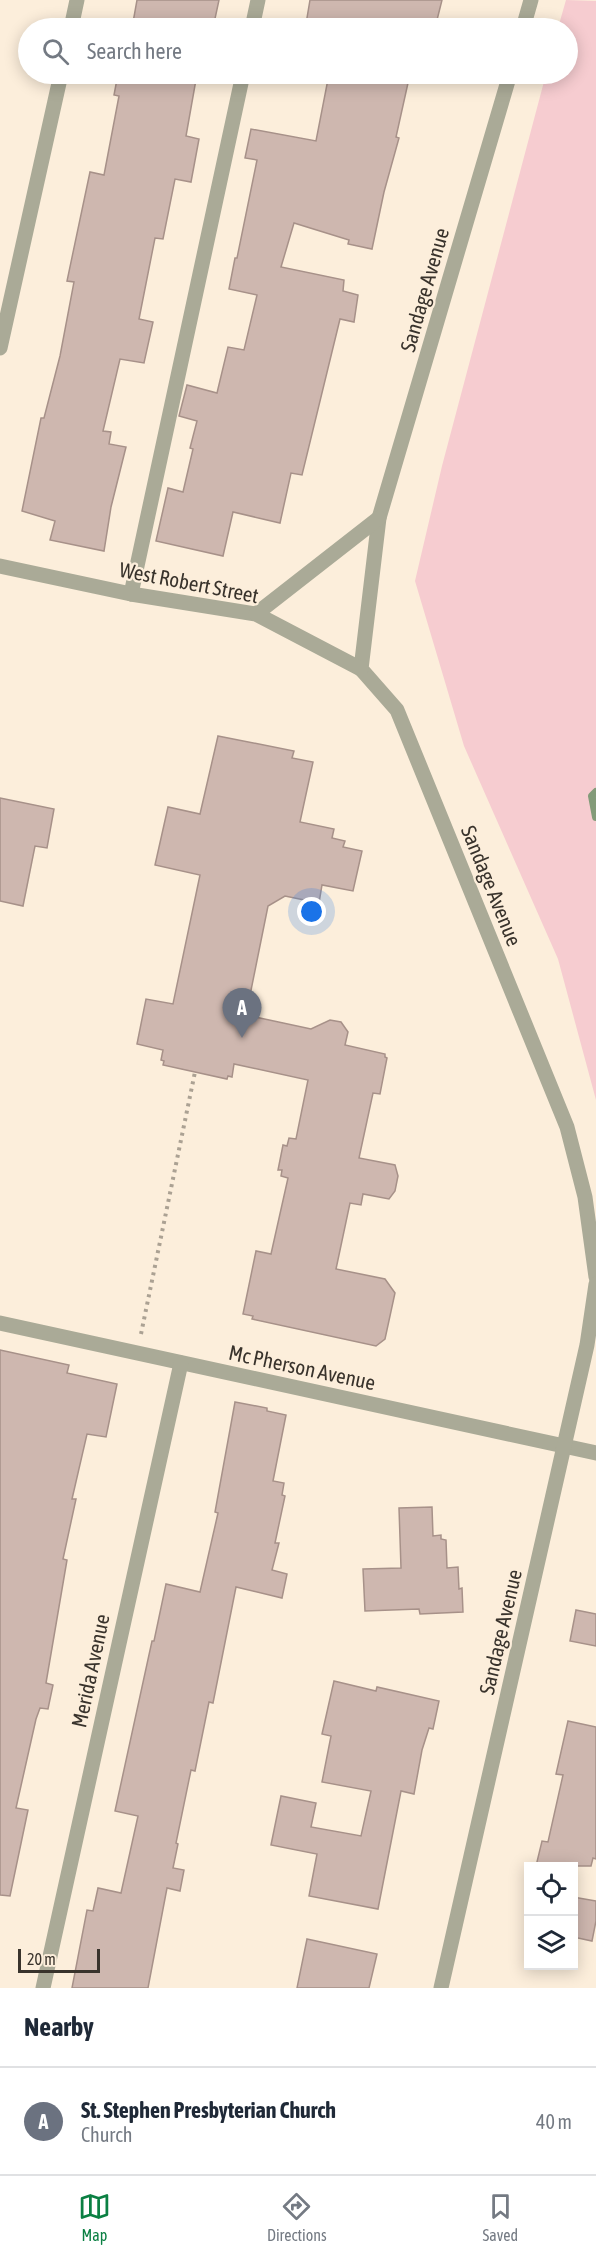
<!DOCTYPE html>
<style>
:root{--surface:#fff;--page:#f6f6f7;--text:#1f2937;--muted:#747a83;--line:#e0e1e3;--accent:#0b8043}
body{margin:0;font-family:"Asap Condensed",sans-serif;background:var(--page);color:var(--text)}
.controls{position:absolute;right:18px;bottom:18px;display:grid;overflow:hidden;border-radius:0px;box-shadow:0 3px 15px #0003}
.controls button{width:54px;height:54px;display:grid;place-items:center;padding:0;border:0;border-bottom:2px solid var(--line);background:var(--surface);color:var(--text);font:30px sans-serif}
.scale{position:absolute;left:18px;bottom:15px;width:82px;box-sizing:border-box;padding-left:6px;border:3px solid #39332c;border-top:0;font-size:16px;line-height:21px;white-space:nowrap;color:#39332c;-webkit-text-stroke:4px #fceedb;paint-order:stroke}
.you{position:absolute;left:312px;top:912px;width:21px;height:21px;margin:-15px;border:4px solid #fff;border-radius:50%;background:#1a73e8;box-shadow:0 0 0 9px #1a73e833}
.badge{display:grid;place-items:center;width:39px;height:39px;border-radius:50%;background:var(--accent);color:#fff;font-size:20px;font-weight:700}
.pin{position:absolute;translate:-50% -50px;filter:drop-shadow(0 2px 3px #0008)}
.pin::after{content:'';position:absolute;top:32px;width:21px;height:18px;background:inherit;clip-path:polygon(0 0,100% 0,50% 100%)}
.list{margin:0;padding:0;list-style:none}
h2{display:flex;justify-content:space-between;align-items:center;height:78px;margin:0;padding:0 24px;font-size:26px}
h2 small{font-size:20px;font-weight:400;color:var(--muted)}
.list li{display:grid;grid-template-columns:39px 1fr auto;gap:18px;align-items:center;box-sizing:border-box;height:108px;padding:0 24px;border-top:2px solid var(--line)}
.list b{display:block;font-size:22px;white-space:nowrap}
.list p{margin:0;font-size:20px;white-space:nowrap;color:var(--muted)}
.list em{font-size:20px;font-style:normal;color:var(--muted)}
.icon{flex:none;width:33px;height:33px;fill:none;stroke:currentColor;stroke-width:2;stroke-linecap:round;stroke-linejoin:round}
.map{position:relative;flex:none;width:596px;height:1988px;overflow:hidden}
.search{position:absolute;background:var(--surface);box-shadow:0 3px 15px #0003;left:18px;right:18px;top:18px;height:66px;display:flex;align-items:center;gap:15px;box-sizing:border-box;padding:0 21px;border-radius:33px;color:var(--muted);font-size:22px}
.sheet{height:186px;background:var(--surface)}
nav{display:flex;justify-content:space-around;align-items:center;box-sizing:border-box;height:84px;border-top:2px solid var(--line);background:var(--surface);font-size:16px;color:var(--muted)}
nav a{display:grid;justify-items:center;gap:3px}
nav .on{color:var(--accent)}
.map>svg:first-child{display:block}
</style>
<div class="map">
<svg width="596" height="1988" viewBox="0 0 596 1988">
<rect width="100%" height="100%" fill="#fceedb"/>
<!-- green -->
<path fill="#f6ccd0" d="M 566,0 L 596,1 L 596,1100 L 558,959 L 464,746 L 415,581 L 442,466 L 546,74 L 568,74 L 568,28 L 558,28 Z"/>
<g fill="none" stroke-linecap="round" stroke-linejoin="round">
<!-- stream -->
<path stroke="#839b79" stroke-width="8" d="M 596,792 L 592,796 L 596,817"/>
</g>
<!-- building -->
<g fill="#ceb7af" stroke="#a79189" stroke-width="1.5">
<path d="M 137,0 L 219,0 L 213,28 L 132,28 Z"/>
<path d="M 310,0 L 442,0 L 435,28 L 327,28 L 306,24 Z"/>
<path d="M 118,74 L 197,74 L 186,136 L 199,139 L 191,182 L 175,179 L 163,239 L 155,238 L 139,319 L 153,322 L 144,363 L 120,359 L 103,431 L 111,432 L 109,444 L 126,447 L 111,507 L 104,551 L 50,540 L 55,521 L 22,511 L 41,418 L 44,418 L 60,356 L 74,282 L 67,281 L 90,172 L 104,175 L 119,96 L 114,95 Z"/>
<path d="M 329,74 L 410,74 L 396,137 L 399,138 L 384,192 L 372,249 L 348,244 L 349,240 L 294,223 L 281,267 L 344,280 L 343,291 L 358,295 L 354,322 L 340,319 L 302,475 L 291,473 L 280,523 L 233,512 L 223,556 L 156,541 L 168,488 L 183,492 L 193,449 L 190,448 L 197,421 L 179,416 L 187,385 L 217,393 L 228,347 L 244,350 L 257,295 L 229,289 L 235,258 L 237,258 L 257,160 L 245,158 L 251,129 L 316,141 Z"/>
<path d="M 218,736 L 294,751 L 292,758 L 313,762 L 300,822 L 334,829 L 332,838 L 345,841 L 343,847 L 362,851 L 353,891 L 322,885 L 319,903 L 285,896 L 268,906 L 246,1015 L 311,1029 L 330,1020 L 341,1022 L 348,1032 L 345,1045 L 385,1054 L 385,1057 L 387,1058 L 380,1094 L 373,1093 L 359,1158 L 395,1165 L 398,1176 L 395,1191 L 389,1199 L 363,1194 L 361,1205 L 350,1203 L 336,1269 L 385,1279 L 395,1293 L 385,1339 L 376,1346 L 252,1319 L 253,1316 L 243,1314 L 256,1251 L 271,1254 L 288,1178 L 281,1176 L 282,1170 L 278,1170 L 283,1145 L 287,1146 L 289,1138 L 296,1139 L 308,1080 L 234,1064 L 232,1077 L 228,1076 L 227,1079 L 163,1065 L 164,1061 L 161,1060 L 163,1050 L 137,1044 L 146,999 L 173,1004 L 200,875 L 155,865 L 168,807 L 200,814 Z"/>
<path d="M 0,798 L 54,809 L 47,848 L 35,846 L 23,906 L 0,901 Z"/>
<path d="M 0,1350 L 69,1365 L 67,1373 L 117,1384 L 106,1437 L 87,1434 L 72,1499 L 76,1499 L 63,1559 L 67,1560 L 46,1683 L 53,1685 L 48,1709 L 40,1708 L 36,1719 L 16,1808 L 28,1810 L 10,1896 L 0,1895 Z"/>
<path d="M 235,1402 L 267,1408 L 267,1411 L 286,1415 L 273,1481 L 284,1483 L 282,1495 L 285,1496 L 275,1543 L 279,1543 L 272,1570 L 287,1574 L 282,1598 L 236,1587 L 213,1703 L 209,1702 L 195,1771 L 191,1770 L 176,1843 L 178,1844 L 173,1868 L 184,1870 L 180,1891 L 167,1888 L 148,1988 L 72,1988 L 87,1910 L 93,1911 L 98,1888 L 121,1893 L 138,1816 L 115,1811 L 152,1641 L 154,1641 L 166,1584 L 200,1592 L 218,1513 L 215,1512 Z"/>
<path d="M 432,1507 L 433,1536 L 441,1535 L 441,1539 L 446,1540 L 447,1568 L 458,1567 L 459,1589 L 462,1588 L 463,1612 L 420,1614 L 419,1609 L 365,1611 L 363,1569 L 401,1568 L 399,1508 Z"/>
<path d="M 576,1610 L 596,1614 L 596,1646 L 570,1641 Z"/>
<path d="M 334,1681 L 376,1691 L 377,1687 L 439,1701 L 433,1729 L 429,1728 L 422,1750 L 414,1794 L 401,1791 L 378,1909 L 309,1896 L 317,1854 L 271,1845 L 281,1796 L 316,1803 L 311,1827 L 361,1836 L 371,1791 L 322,1782 L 331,1736 L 322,1734 Z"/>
<path d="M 568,1721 L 596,1727 L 596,1859 L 593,1858 L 591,1866 L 536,1866 L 542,1841 L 548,1842 L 563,1775 L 556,1774 Z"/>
<path d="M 573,1897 L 596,1901 L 596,1921 L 592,1941 L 573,1937 Z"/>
<path d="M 307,1939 L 377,1954 L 369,1988 L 297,1988 Z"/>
</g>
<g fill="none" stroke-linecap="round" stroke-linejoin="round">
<!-- path -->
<path stroke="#aba193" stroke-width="4" stroke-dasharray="3 4.5" stroke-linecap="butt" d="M 141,1334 L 195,1072"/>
<!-- service -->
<g stroke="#aaaa97" stroke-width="15">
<path d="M 252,28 L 258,0"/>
<path d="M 131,594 L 243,74"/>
</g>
<!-- minor -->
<g stroke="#aaaa97" stroke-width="15">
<path d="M 71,28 L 77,0"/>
<path d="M 523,28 L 531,0"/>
<path d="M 510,74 L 379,518 L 361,669 L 397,710 L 567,1127 L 585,1197 L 596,1277"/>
<path d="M 0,348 L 61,74"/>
<path d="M 0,566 L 131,594 L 256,614 L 361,669"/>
<path d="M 256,614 L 379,518"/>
<path d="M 0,1323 L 596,1453"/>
<path d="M 43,1988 L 181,1363"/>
<path d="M 441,1988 L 587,1345 L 596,1284"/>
</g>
</g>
<g text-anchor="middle" stroke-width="4.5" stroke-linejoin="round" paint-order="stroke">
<!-- street labels -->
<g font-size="21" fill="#39332c" stroke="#fceedb">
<text transform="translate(425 290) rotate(-74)" y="7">Sandage Avenue</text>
<text transform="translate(189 583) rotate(11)" y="7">West Robert Street</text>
<text transform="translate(491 886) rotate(68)" y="7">Sandage Avenue</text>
<text transform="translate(302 1368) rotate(12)" y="7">Mc Pherson Avenue</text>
<text transform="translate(501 1632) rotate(-77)" y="7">Sandage Avenue</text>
<text transform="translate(91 1671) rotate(-78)" y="7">Merida Avenue</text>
</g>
</g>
</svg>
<div class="controls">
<button><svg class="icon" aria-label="locate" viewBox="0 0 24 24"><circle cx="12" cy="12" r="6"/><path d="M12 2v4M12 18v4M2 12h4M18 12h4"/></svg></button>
<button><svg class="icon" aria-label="layers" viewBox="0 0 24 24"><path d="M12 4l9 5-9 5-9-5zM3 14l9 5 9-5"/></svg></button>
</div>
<div class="scale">20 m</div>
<div class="you"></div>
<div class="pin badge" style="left:242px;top:1038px;background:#6b7280">A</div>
<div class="search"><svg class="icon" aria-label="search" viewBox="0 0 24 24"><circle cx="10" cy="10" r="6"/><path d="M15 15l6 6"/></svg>Search here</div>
</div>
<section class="sheet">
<h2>Nearby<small></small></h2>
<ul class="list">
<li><span class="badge" style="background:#6b7280">A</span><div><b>St. Stephen Presbyterian Church</b><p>Church</p></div><em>40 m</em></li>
</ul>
</section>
<nav>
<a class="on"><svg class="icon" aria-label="map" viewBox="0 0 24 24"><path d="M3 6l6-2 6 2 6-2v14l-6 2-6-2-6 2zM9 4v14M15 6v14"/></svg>Map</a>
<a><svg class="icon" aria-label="directions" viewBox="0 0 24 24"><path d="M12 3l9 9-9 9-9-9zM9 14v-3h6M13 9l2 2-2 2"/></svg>Directions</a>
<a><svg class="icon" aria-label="saved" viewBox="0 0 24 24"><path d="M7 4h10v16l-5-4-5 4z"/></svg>Saved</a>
</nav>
